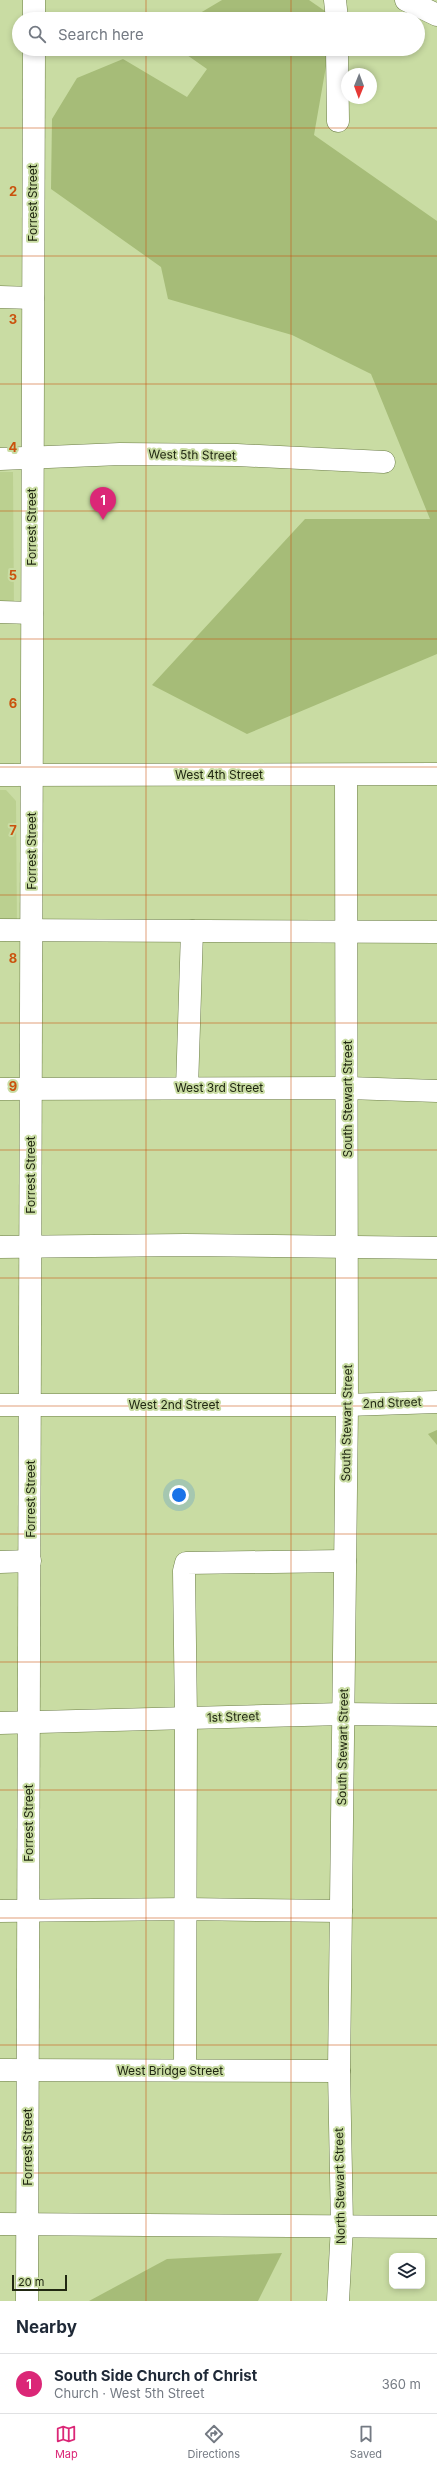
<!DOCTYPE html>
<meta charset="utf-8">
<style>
:root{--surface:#fff;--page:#f2f2f3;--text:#1f2937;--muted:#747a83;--line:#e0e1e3;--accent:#db2777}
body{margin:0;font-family:Inter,sans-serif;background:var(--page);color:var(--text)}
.controls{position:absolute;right:12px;bottom:12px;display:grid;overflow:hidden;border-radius:8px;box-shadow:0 2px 6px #0003}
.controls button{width:36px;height:36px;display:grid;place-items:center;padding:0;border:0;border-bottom:1px solid var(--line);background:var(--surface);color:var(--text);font:20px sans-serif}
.compass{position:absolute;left:341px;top:68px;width:36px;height:36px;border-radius:50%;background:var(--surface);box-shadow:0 2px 6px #0003;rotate:181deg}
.scale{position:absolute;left:12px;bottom:10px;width:55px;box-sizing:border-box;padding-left:4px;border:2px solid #212812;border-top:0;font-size:11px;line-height:14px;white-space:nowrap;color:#212812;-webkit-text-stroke:3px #c9dca3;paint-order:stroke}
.you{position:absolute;left:179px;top:1495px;width:14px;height:14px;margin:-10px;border:3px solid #fff;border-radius:50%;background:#1a73e8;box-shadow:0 0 0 6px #1a73e833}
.badge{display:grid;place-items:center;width:26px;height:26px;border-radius:50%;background:var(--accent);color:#fff;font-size:13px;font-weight:700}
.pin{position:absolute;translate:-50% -33px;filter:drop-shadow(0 1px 2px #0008)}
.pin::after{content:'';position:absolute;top:21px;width:14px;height:12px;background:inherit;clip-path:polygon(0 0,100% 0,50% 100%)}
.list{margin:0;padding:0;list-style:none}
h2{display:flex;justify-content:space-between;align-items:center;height:52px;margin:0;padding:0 16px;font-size:17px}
h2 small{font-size:13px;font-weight:400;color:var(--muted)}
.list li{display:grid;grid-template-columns:26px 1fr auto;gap:12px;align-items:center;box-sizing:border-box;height:60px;padding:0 16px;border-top:1px solid var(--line)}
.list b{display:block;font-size:15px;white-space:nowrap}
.list p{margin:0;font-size:13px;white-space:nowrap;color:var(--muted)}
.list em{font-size:13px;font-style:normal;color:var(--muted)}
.icon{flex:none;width:22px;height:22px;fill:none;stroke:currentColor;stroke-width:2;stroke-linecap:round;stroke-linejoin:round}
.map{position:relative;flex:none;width:437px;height:2301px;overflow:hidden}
.search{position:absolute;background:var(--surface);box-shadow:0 2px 6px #0003;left:12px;right:12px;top:12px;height:44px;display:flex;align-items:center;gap:10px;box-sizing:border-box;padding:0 14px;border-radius:22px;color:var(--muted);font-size:15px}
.sheet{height:112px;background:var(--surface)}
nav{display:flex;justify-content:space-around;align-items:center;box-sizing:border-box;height:56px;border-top:1px solid var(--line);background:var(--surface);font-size:11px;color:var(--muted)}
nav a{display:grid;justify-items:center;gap:2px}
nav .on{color:var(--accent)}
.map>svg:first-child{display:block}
</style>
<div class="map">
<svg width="437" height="2301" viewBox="0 0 437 2301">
<rect width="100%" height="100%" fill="#c9dca3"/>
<!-- built -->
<g fill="#bbd090">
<path d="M 0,472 L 13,472 L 14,613 L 0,612 Z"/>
<path d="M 0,790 L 6,790 L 16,801 L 17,930 L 0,930 Z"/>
</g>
<!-- green -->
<g fill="#a6bc78">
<path d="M 222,0 L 309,0 L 335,18 L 190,19 Z"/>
<path d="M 186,49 L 329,49 L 314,135 L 437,221 L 437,654 L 247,734 L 152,685 L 305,519 L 430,519 L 371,374 L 292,335 L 168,299 L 161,267 L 51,189 L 52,119 L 77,78 L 123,59 L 187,97 L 207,69 L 187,55 Z"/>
<path d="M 437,1430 L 437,1445 L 428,1434 Z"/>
<path d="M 282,2253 L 258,2301 L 89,2301 L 167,2259 Z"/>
</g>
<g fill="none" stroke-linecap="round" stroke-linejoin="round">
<defs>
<g id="minor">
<path d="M 335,0 L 337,19"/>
<path d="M 406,0 L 437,15"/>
<path d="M 34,19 L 34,0"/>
<path d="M 337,49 L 338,121"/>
<path d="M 0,297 L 33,298"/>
<path d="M 0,459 L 120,454 L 237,455 L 384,462"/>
<path d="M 0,612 L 32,613"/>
<path d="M 0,775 L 437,774"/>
<path d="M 0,930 L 437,932"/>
<path d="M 187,1088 L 192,931"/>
<path d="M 0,1089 L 348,1088 L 437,1091"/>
<path d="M 0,1247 L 185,1245 L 437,1248"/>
<path d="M 0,1405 L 347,1405 L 437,1402"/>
<path d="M 0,1562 L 30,1561"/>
<path d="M 0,1723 L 343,1714 L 437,1715"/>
<path d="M 0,1911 L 186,1909 L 341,1911"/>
<path d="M 0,2070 L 339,2071"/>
<path d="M 185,2070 L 186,1719 L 184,1571 L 186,1563 L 345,1561"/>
<path d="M 0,2224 L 437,2227"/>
<path d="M 27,2301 L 34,49"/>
<path d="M 338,2301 L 342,2226 L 339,2071 L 347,1405 L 346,775"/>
</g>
</defs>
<!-- minor casing -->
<use href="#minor" stroke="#6d7e49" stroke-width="23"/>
<!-- minor -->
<use href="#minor" stroke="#fff" stroke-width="22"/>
</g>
<!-- grid -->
<path fill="none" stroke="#ca520d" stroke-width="1" stroke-opacity="0.55" d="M 146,0 L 146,19M 291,0 L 291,19M 146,49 L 146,2301M 291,49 L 291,2301M 0,128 L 437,128M 0,256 L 437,256M 0,384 L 437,384M 0,511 L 437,511M 0,639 L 437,639M 0,767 L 437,767M 0,895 L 437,895M 0,1023 L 437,1023M 0,1150 L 437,1150M 0,1278 L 437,1278M 0,1406 L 437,1406M 0,1534 L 437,1534M 0,1662 L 437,1662M 0,1790 L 437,1790M 0,1918 L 437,1918M 0,2045 L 437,2045M 0,2173 L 437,2173"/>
<g text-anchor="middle" stroke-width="4" stroke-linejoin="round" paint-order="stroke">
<!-- street labels -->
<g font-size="12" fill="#212812" stroke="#c9dca3">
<text transform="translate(33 203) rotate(-90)" y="4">Forrest Street</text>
<text transform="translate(192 455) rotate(1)" y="4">West 5th Street</text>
<text transform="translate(32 527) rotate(-90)" y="4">Forrest Street</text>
<text x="219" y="779">West 4th Street</text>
<text transform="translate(32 851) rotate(-90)" y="4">Forrest Street</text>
<text x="219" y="1092">West 3rd Street</text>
<text transform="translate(348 1099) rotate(-90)" y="4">South Stewart Street</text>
<text transform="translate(31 1175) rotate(-90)" y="4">Forrest Street</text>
<text transform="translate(392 1403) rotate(-2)" y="4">2nd Street</text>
<text x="174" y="1409">West 2nd Street</text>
<text transform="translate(347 1423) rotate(-89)" y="4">South Stewart Street</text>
<text transform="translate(31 1499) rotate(-90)" y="4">Forrest Street</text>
<text transform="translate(233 1717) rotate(-2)" y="4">1st Street</text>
<text transform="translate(343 1747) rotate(-89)" y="4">South Stewart Street</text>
<text transform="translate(29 1823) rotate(-90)" y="4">Forrest Street</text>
<text x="170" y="2075">West Bridge Street</text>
<text transform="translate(28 2147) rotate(-90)" y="4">Forrest Street</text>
<text transform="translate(340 2186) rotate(-91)" y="4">North Stewart Street</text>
</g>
</g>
<g font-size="13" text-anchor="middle" font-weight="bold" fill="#ca520d" stroke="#c9dca3" stroke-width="4" stroke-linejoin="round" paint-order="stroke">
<text x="13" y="196">2</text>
<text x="13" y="324">3</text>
<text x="13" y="452">4</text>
<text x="13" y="580">5</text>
<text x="13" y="708">6</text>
<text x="13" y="835">7</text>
<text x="13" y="963">8</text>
<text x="13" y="1091">9</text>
</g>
</svg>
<div class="controls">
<button><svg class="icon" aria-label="layers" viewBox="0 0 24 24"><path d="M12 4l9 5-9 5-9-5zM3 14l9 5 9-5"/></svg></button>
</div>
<svg class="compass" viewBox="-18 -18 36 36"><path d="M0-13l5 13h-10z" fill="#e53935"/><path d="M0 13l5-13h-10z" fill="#747a83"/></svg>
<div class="scale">20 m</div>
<div class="you"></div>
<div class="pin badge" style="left:103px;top:520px">1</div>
<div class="search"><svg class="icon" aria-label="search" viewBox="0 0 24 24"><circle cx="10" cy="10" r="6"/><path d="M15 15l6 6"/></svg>Search here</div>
</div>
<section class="sheet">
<h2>Nearby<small></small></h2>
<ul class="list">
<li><span class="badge">1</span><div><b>South Side Church of Christ</b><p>Church · West 5th Street</p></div><em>360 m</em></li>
</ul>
</section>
<nav>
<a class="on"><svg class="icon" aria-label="map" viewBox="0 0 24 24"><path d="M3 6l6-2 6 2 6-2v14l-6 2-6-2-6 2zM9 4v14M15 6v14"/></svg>Map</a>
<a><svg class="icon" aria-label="directions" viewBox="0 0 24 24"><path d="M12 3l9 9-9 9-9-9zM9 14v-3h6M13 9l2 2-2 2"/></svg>Directions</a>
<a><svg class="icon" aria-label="saved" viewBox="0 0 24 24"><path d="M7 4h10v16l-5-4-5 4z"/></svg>Saved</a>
</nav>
